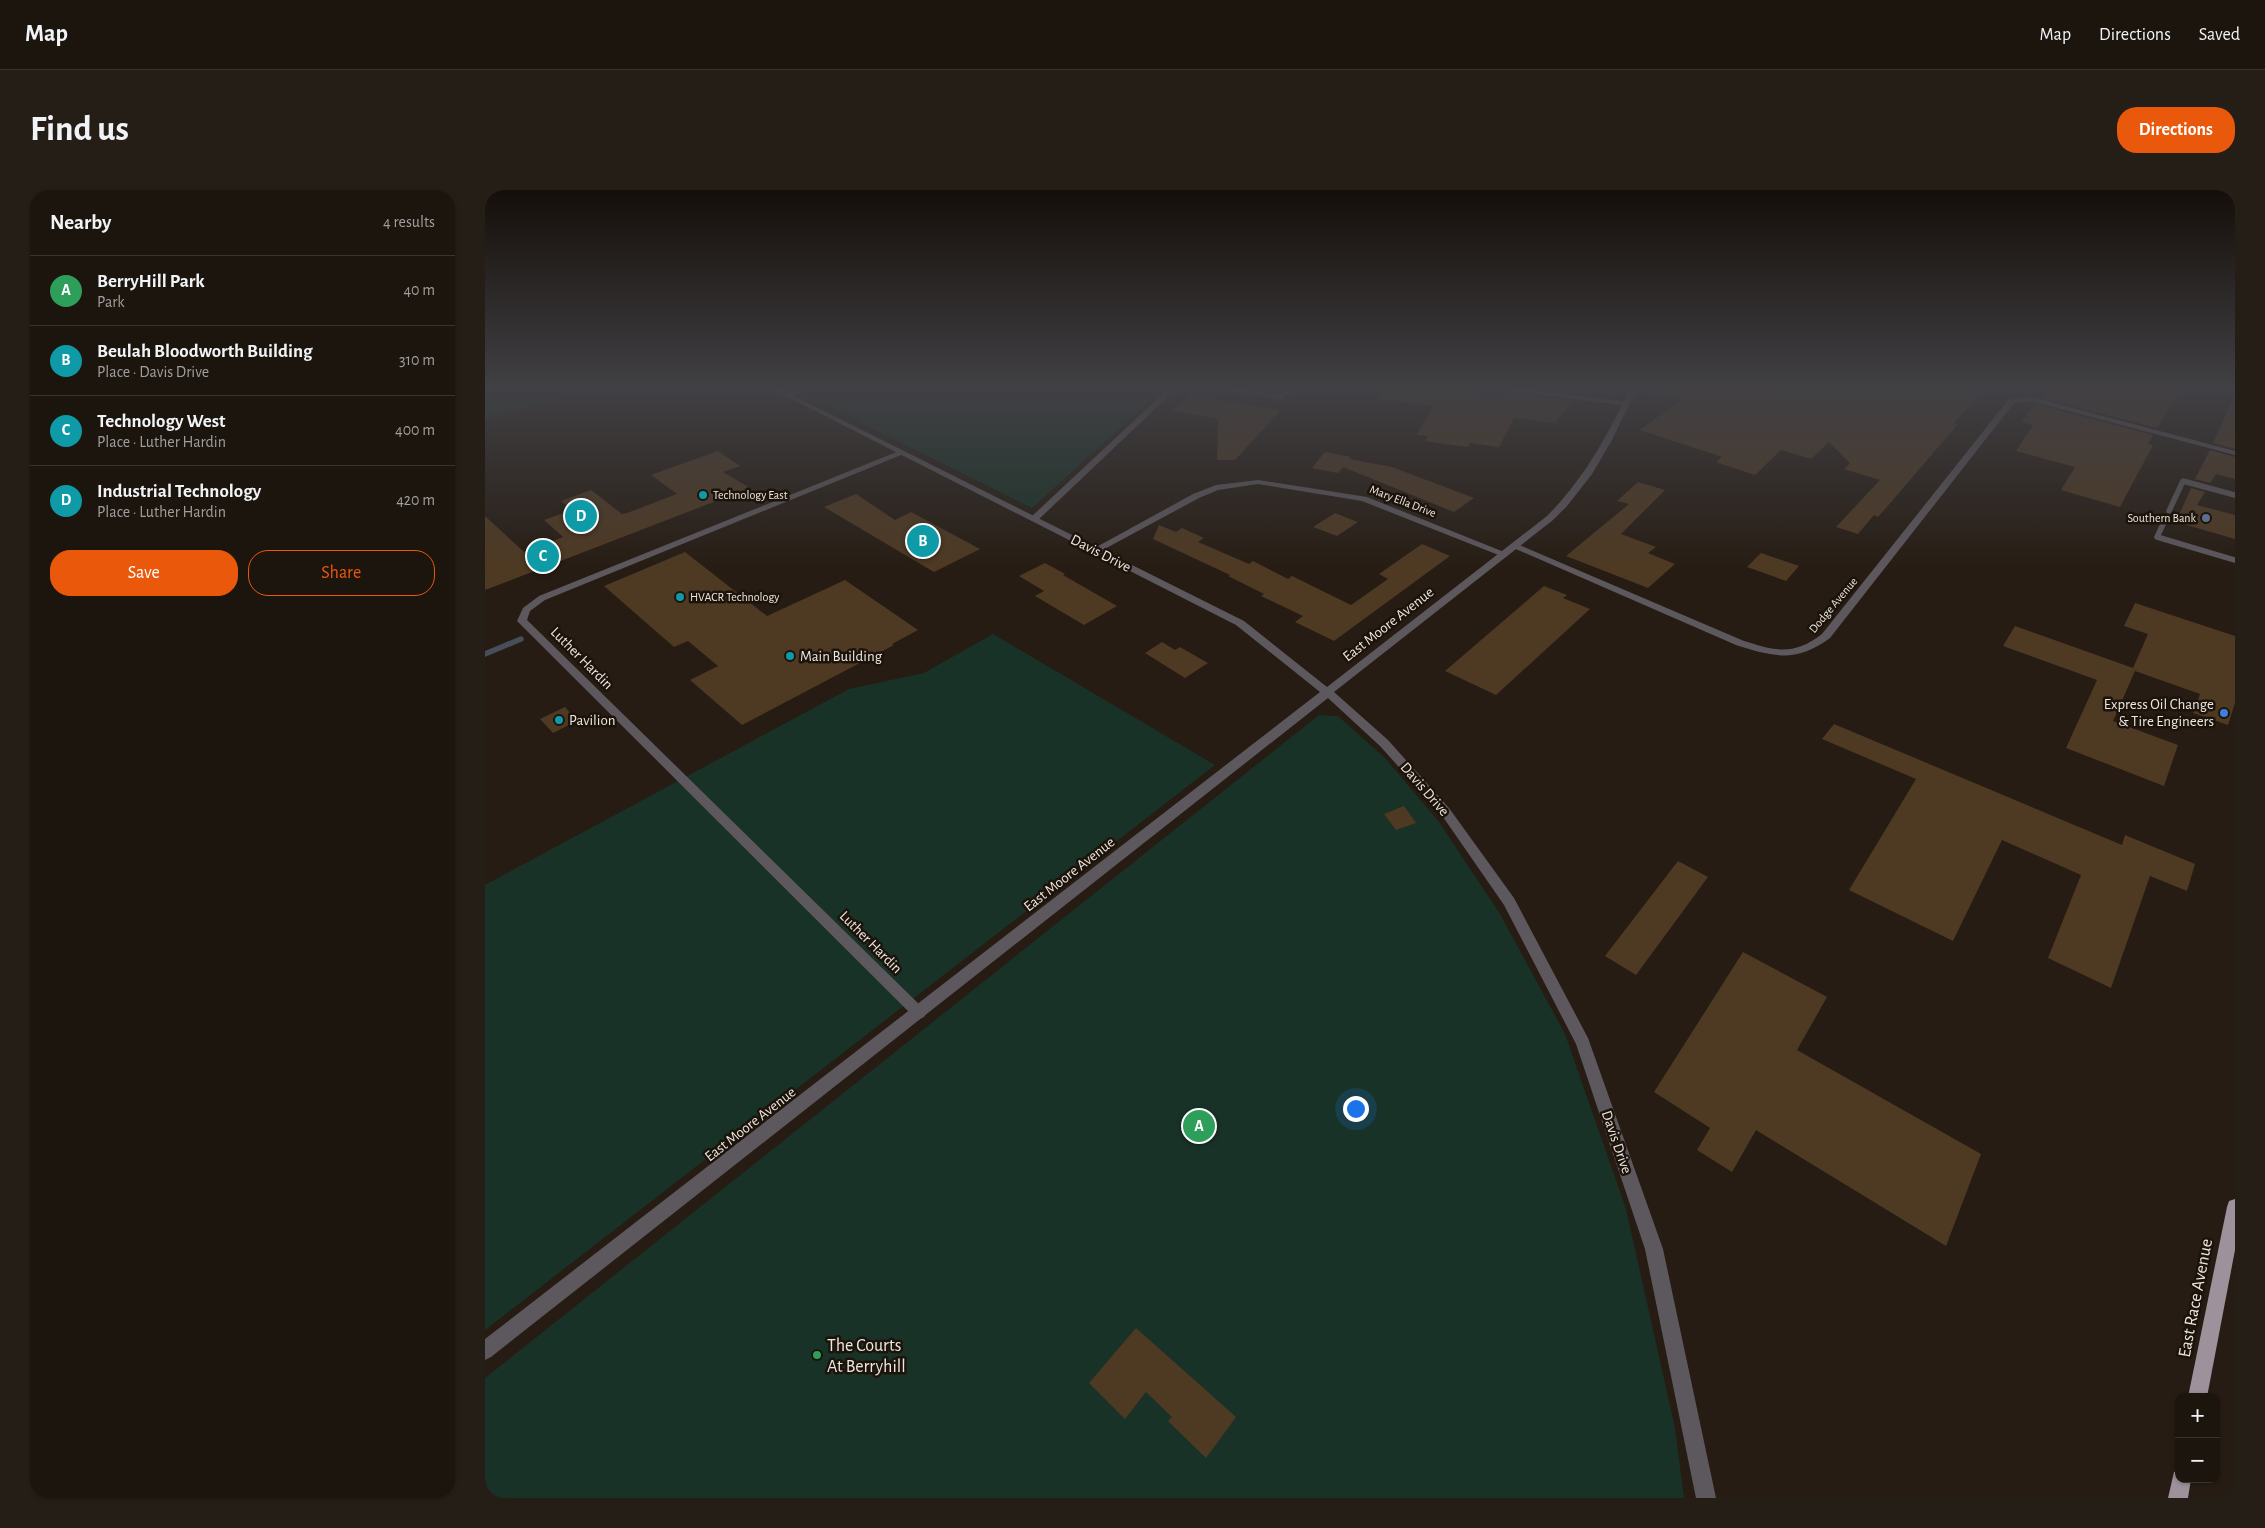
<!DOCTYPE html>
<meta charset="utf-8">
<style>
:root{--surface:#1c150e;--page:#251e17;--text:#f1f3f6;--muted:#a09f9e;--line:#3a342e;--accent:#ea580c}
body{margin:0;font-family:"Alegreya Sans",sans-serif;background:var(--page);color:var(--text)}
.controls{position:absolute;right:15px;bottom:15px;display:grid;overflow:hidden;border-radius:10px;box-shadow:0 1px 4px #0004}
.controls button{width:45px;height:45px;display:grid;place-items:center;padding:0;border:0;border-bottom:1px solid var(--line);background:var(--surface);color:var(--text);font:25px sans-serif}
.you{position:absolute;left:870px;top:918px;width:18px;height:18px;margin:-12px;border:4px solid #fff;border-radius:50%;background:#1a73e8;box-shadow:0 0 0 8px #1a73e833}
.badge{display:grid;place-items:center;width:32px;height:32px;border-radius:50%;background:var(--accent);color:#fff;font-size:16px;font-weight:700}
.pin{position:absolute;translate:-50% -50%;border:2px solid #fff;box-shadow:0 1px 5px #0006}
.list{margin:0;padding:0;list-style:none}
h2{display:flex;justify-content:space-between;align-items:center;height:65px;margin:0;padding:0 20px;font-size:21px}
h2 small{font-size:16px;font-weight:400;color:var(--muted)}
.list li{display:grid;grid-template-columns:32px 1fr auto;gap:15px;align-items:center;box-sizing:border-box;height:70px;padding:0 20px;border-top:1px solid var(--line)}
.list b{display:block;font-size:19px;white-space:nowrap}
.list p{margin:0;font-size:16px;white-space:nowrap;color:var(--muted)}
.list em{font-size:16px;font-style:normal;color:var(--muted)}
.actions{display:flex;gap:10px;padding:15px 20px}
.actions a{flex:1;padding:11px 0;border:1px solid var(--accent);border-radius:20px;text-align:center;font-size:18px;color:var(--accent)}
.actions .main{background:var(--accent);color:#fff}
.map{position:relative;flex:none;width:1750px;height:1308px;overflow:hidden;border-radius:20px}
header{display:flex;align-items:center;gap:30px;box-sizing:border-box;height:70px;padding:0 25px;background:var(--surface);border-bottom:1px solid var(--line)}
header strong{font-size:24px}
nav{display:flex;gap:28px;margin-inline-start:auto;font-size:18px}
.intro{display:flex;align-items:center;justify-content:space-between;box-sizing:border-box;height:120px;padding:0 30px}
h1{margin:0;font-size:35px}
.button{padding:12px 22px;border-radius:20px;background:var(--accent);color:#fff;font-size:18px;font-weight:700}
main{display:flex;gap:30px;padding:0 30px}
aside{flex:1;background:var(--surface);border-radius:20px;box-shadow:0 1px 4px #0004}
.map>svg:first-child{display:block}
</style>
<header>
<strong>Map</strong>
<nav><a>Map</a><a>Directions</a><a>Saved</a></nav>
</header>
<div class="intro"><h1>Find us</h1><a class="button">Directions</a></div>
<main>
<aside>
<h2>Nearby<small>4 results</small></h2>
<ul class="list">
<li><span class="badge" style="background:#2e9e5b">A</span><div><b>BerryHill Park</b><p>Park</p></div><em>40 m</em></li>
<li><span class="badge" style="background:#0f9aa8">B</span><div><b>Beulah Bloodworth Building</b><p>Place · Davis Drive</p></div><em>310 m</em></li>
<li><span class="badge" style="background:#0f9aa8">C</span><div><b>Technology West</b><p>Place · Luther Hardin</p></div><em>400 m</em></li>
<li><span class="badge" style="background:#0f9aa8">D</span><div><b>Industrial Technology</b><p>Place · Luther Hardin</p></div><em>420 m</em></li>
</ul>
<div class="actions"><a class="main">Save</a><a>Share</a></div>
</aside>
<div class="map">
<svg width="1750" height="1308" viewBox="0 0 1750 1308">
<rect width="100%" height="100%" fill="#261c13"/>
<!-- green -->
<g fill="#193227">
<path d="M 0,198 L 103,198 L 0,230 Z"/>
<path d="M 306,198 L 679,198 L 547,318 Z"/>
<path d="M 508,444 L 730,575 L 0,1140 L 0,695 L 364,499 L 439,483 Z"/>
<path d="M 834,525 L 853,526 L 900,568 L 954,632 L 1015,724 L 1080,844 L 1141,1019 L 1190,1238 L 1199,1308 L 0,1308 L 0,1188 Z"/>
</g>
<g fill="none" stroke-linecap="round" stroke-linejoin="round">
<!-- stream -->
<path stroke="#474e59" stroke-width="5.5" d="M 0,464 L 36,449"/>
</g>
<!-- building -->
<g fill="#4e3922">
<path d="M 895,198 L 943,198 L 1019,208 L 1019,202 L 1088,211 L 1070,233 L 1029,228 L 1014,257 L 985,253 L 983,257 L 940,251 L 943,246 L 931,245 L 949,216 L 894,209 Z"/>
<path d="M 1043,198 L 1099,198 L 1094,204 Z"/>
<path d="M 1171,198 L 1502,198 L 1469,233 L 1473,234 L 1407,311 L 1393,327 L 1389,325 L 1373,344 L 1351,337 L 1395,290 L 1359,279 L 1365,273 L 1344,252 L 1326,269 L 1296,260 L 1270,285 L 1231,272 L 1237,267 L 1155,240 L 1196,210 L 1170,202 Z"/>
<path d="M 1563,198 L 1696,198 L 1672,238 L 1556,208 Z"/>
<path d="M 1750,204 L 1750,259 L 1728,253 Z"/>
<path d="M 704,206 L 719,208 L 796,220 L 750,270 L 732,270 L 733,229 L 686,221 Z"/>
<path d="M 1550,214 L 1668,245 L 1663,254 L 1668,255 L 1635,317 L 1576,300 L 1590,277 L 1531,261 L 1548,235 L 1536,232 Z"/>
<path d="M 1725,260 L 1750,267 L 1750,289 L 1731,284 L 1725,293 L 1710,289 Z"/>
<path d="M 233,261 L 255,276 L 238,282 L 265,298 L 0,400 L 0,326 L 39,362 L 78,347 L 59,330 L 87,320 L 76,311 L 106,300 L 137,324 L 142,323 L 192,304 L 166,285 Z"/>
<path d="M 840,262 L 866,267 L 864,269 L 907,277 L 989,308 L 969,322 L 858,277 L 853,283 L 827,278 Z"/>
<path d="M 1153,292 L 1180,300 L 1136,344 L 1171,357 L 1163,363 L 1190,374 L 1163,398 L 1081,366 L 1144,314 L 1132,311 Z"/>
<path d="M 1706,298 L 1720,302 L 1712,315 L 1750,325 L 1750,349 L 1691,332 Z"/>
<path d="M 371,304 L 410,330 L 426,322 L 495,359 L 449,382 L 339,317 Z"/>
<path d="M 850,323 L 873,332 L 852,346 L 828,337 Z"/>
<path d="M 674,335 L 691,342 L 697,338 L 719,348 L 713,352 L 764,374 L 768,371 L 803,389 L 807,386 L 866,415 L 903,389 L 894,384 L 937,354 L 965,366 L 849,451 L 810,432 L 818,426 L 776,406 L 779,404 L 743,386 L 745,385 L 668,349 Z"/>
<path d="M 200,362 L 282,426 L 360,390 L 433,440 L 407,454 L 409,455 L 257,535 L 205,490 L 233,476 L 203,451 L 189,457 L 119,396 Z"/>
<path d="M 1276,363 L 1314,376 L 1301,391 L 1262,377 Z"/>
<path d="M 560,373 L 580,384 L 578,385 L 632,416 L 599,435 L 550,406 L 559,401 L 534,386 Z"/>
<path d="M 1059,396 L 1082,405 L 1078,408 L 1105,419 L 1011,505 L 960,481 Z"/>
<path d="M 1650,413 L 1750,446 L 1750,513 L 1743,535 L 1708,523 L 1715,504 L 1650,481 L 1628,531 L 1693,555 L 1679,596 L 1581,558 L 1612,490 L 1518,456 L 1530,436 L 1648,478 L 1663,444 L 1639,436 Z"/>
<path d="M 677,452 L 690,460 L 695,457 L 723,473 L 700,488 L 660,463 Z"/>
<path d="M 80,517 L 92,531 L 68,543 L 55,529 Z"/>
<path d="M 1349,534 L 1637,655 L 1640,645 L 1710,674 L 1702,701 L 1665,686 L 1626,798 L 1563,768 L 1596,685 L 1517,650 L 1468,751 L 1364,700 L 1431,589 L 1337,549 Z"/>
<path d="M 919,616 L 931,633 L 911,640 L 899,624 Z"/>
<path d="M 1193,671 L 1223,687 L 1151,785 L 1120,766 Z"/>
<path d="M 1258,762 L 1342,807 L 1312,860 L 1496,964 L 1461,1056 L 1271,940 L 1247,982 L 1212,960 L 1225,938 L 1169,902 Z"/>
<path d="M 651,1138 L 751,1227 L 721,1268 L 683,1231 L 687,1227 L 661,1202 L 640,1229 L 604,1193 Z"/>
</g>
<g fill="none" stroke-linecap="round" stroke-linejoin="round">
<!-- service -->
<g stroke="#5d585d" stroke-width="5.5">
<path d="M 1684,321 L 1698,291 L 1750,305"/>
<path d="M 1681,328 L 1672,347 L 1750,370"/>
</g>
<!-- minor -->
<g fill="#5d585d" fill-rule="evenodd">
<path d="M 316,198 L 326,198 L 305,207 L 298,205 Z"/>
<path d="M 684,198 L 692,198 L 552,331 L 546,331 L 546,327 Z"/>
<path d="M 728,198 L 744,198 L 795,205 L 802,198 L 810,198 L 797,209 Z"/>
<path d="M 1016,198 L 1032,198 L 1142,212 L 1146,214 L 1142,216 L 1019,200 Z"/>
<path d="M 1546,207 L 1750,261 L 1750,265 L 1546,211 L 1529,213 L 1345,448 C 1311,473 1289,467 1251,455 L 1024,356 L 1032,354 L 1259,451 C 1291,461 1308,466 1337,444 L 1524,209 Z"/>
<path d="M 414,261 L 421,263 L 60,410 L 45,421 L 42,430 L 439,819 L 441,823 L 439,827 L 434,829 L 429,827 L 32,431 L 38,418 L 54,406 Z"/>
<path d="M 773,290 L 882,307 L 1024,364 L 1016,366 L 877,311 L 773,294 L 733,300 L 714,308 L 614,362 L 606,360 L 708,304 L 731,295 Z"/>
</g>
<!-- tertiary -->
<path fill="#5d585d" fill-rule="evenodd" d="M 285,198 L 293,198 L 759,431 L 842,497 L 1062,326 C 1099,289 1123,245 1145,198 L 1152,198 L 1127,250 L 1107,284 L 1082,316 L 1068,330 L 849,502 L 903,550 L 964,618 L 1029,708 L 1103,848 L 1178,1059 L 1231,1308 L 1211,1308 L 1160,1059 L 1091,854 L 1019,715 L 956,624 L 895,556 L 843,508 L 6,1167 L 0,1170 L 0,1149 L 835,502 L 751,435 Z"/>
<!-- primary -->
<g fill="#9d929c" fill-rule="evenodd">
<path d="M 1750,1009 L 1750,1060 L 1722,1207 L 1703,1207 L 1742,1017 L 1744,1011 Z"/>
<path d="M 1694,1280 L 1694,1289 L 1706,1289 L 1703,1308 L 1683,1308 L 1689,1282 Z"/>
</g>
</g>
<!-- sky -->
<linearGradient id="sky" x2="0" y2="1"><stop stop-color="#150f0a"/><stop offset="0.52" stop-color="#414044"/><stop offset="1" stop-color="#414044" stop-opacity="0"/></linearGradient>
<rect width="1750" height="381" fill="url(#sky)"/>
<!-- markers -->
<g fill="#0f9aa8" stroke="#1c130a" stroke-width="2">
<circle cx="218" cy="305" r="5"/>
<circle cx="195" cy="407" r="5"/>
<circle cx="305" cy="466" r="5"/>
<circle cx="74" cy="530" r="5"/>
</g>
<circle fill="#5c6f8a" stroke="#1c130a" stroke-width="2" cx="1721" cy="328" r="5"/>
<circle fill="#3f7fe0" stroke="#1c130a" stroke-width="2" cx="1739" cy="523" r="5"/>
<circle fill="#2e9e5b" stroke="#1c130a" stroke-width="2" cx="332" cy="1165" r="5"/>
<g text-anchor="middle" stroke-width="5" stroke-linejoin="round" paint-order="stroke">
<!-- far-poi labels -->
<g font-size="12" fill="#ede7e1" stroke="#1c130a" text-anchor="start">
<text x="228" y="309">Technology East</text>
<text x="1711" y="332" text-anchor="end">Southern Bank</text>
<text x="205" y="411">HVACR Technology</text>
</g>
<!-- far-street labels -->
<g font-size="12" fill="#ede7e1" stroke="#1c130a">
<text transform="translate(918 311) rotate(21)" y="4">Mary Ella Drive</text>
<text transform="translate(1348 415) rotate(-50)" y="4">Dodge Avenue</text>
</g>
<!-- street labels -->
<g font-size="15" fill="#ede7e1" stroke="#1c130a">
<text transform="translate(616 363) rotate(27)" y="5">Davis Drive</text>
<text transform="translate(903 434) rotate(-38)" y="5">East Moore Avenue</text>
<text transform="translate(97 468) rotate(45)" y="5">Luther Hardin</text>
<text transform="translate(940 599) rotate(49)" y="5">Davis Drive</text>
<text transform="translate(584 684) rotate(-38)" y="5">East Moore Avenue</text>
<text transform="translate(386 752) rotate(45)" y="5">Luther Hardin</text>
<text transform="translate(265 934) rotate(-38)" y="5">East Moore Avenue</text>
<text transform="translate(1132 952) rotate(71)" y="5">Davis Drive</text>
</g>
<!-- poi labels -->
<g font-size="15" fill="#ede7e1" stroke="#1c130a" text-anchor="start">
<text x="315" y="471">Main Building</text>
<text x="1729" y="519" text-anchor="end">Express Oil Change<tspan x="1729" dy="17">&amp; Tire Engineers</tspan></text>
<text x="84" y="535">Pavilion</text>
</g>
<!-- near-street labels -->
<g font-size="18" fill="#ede7e1" stroke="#1c130a">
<text transform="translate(1710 1108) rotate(-79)" y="6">East Race Avenue</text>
</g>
<!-- near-poi labels -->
<g font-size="18" fill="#ede7e1" stroke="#1c130a" text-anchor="start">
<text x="342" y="1161">The Courts<tspan x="342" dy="21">At Berryhill</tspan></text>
</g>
</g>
</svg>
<div class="controls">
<button>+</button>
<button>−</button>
</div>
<div class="you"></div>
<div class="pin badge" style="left:714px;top:936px;background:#2e9e5b">A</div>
<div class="pin badge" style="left:438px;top:351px;background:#0f9aa8">B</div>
<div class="pin badge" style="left:58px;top:366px;background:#0f9aa8">C</div>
<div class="pin badge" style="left:96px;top:326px;background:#0f9aa8">D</div>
</div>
</main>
